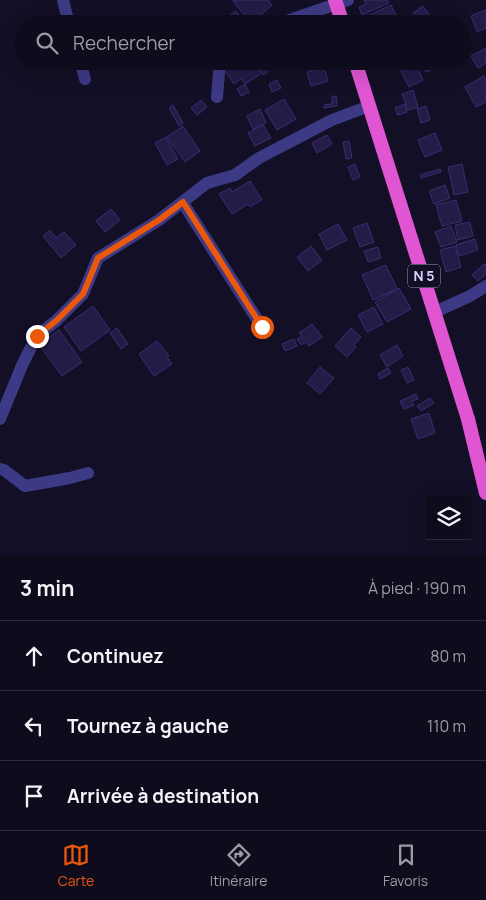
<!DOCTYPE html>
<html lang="fr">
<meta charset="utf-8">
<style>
:root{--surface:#0e0b1c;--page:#1c1929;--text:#f1f3f6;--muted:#9b9ba3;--line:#2e2b3b;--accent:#ea580c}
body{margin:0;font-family:Manrope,sans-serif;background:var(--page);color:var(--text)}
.controls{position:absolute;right:15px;bottom:15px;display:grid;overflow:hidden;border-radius:0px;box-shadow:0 5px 20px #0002}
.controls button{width:45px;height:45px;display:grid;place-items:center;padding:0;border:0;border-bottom:1px solid var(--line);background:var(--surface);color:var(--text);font:25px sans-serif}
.stop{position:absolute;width:15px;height:15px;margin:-11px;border:4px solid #ea580c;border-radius:50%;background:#fff}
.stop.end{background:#ea580c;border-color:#fff;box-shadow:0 1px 5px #0008}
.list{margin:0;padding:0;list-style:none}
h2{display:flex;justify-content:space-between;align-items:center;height:65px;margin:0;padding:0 20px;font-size:21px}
h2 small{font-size:16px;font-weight:400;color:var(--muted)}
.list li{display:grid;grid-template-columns:32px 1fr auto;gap:15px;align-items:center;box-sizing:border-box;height:70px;padding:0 20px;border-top:1px solid var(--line)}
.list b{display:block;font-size:19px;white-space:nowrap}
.list em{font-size:16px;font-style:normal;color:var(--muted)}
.icon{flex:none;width:28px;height:28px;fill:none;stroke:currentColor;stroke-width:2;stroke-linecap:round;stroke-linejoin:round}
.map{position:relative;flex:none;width:486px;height:555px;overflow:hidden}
.search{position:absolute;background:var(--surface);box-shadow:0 5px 20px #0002;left:15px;right:15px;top:15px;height:55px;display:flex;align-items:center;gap:12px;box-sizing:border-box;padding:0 18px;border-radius:28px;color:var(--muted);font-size:19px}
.sheet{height:275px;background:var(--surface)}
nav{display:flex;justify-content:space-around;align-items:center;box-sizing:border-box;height:70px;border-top:1px solid var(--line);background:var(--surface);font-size:14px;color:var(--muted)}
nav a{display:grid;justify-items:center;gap:2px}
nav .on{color:var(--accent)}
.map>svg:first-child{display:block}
</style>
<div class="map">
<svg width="486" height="555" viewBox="0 0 486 555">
<rect width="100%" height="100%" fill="#130f26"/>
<!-- building -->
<g fill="#241b47" stroke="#3b2d73">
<path d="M 235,0 L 268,0 L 272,5 L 251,23 L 233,1 Z"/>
<path d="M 364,0 L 387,0 L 389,3 L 362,15 L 359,7 L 366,4 Z"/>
<path d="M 391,5 L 399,22 L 395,24 L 366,24 L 363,18 Z"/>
<path d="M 423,6 L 430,16 L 428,17 L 433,24 L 421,24 L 413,13 Z"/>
<path d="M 486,10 L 486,28 L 477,32 L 471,16 Z"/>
<path d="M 236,11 L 245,24 L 225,24 L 223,20 Z"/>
<path d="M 486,48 L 486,63 L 478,68 L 471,56 Z"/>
<path d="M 230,61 L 250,61 L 254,68 L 257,66 L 262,73 L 245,84 L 241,79 L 234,84 L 224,70 L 232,64 Z"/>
<path d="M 250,61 L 261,61 L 268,72 L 263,75 L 258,66 L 255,68 Z"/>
<path d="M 308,61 L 328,61 L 310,68 Z"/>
<path d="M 398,61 L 418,61 L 401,68 Z"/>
<path d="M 422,61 L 436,61 L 438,67 L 426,72 Z"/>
<path d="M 416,64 L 423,80 L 409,87 L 401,71 Z"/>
<path d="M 324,67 L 328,81 L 311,86 L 307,72 Z"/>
<path d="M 484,76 L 486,81 L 486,102 L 476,107 L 465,87 Z"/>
<path d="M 277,80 L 281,88 L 272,92 L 269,84 Z"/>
<path d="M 245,84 L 249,92 L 241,96 L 237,89 Z"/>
<path d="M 413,90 L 418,107 L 408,110 L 402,94 Z"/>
<path d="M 336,96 L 337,106 L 324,108 L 324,105 L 332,104 L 332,97 Z"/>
<path d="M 284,99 L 296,119 L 277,130 L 265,110 Z"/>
<path d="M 201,100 L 207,107 L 197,115 L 191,108 Z"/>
<path d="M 405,104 L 407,112 L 398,115 L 395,108 Z"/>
<path d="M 173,105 L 183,123 L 179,126 L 169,108 Z"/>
<path d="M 426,106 L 430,120 L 421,123 L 417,109 Z"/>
<path d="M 260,109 L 266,123 L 253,129 L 247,116 Z"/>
<path d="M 263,125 L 271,138 L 255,146 L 248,133 Z"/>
<path d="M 183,126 L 200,151 L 185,162 L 167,137 Z"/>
<path d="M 435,133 L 442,150 L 425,157 L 418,140 Z"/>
<path d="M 327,135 L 332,144 L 317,153 L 312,143 Z"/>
<path d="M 166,137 L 178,159 L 167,165 L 155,143 Z"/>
<path d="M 349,141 L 352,158 L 346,159 L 343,142 Z"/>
<path d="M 355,164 L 360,177 L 353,180 L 348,167 Z"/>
<path d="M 462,164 L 468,192 L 454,195 L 448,167 Z"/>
<path d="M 440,169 L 441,172 L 421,178 L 420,175 Z"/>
<path d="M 250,181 L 262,200 L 250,207 L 248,204 L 232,214 L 219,194 L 230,188 L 232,192 Z"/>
<path d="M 445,185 L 450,198 L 434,204 L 429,191 Z"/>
<path d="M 456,200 L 462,221 L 442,226 L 436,205 Z"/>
<path d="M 111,209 L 120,220 L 105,232 L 96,221 Z"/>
<path d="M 470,222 L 473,236 L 458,240 L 455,225 Z"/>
<path d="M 367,223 L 374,242 L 360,247 L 353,228 Z"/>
<path d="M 338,224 L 347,240 L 327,250 L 319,234 Z"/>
<path d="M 451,226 L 457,242 L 441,247 L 435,232 Z"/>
<path d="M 50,230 L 56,238 L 64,232 L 76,245 L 61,258 L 43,236 Z"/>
<path d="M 475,239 L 478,250 L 459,256 L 456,245 Z"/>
<path d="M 311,246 L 322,260 L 308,271 L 297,257 Z"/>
<path d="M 455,246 L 461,267 L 446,272 L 440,250 Z"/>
<path d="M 378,247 L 381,258 L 368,262 L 364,251 Z"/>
<path d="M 484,264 L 486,265 L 486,274 L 478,281 L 472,275 Z"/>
<path d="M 386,265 L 397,289 L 373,300 L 362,275 Z"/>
<path d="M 399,288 L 411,309 L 387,322 L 375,302 Z"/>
<path d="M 93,306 L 110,330 L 81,351 L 64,327 Z"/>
<path d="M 374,307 L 383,324 L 367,332 L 358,315 Z"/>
<path d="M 312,324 L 322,337 L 309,346 L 306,342 L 301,345 L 297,339 L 302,336 L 299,333 Z"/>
<path d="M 117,328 L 128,344 L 121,349 L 110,333 Z"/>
<path d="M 351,328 L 361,337 L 354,345 L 356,347 L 347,357 L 335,346 Z"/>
<path d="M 59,330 L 82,362 L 62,376 L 37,342 L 47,336 L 48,338 Z"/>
<path d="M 294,339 L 297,346 L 285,351 L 282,344 Z"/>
<path d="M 157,341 L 169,356 L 167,357 L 172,364 L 154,376 L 139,354 Z"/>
<path d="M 397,345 L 403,356 L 387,367 L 380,355 Z"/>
<path d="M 320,367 L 334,378 L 320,394 L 307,383 Z"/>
<path d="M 408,367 L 414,380 L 407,383 L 401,370 Z"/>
<path d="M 388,368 L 391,373 L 380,379 L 378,374 Z"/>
<path d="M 416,394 L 418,399 L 412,401 L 414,405 L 404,409 L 400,401 Z"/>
<path d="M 430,398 L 434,403 L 421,411 L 417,406 Z"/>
<path d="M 429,413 L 435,433 L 418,439 L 411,419 Z"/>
</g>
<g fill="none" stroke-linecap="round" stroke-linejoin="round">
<!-- minor -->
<g stroke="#3d3a85" stroke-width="12">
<path d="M 63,0 L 69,24"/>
<path d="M 278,24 L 348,0"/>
<path d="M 80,61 L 85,79"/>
<path d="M 217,97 L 220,61"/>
<path d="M 183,203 L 262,327"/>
<path d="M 435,312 L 470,296 L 486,286"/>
<path d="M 0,419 L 23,363 L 37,336 L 57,320 L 83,294 L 98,258 L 159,220 L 207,183 L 235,175 L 259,158 L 332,120 L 369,106"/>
<path d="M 0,469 L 4,470 L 25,486 L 70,478 L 88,473"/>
</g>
<!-- trunk -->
<g stroke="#e055d1" stroke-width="14">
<path d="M 335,0 L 343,24"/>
<path d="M 355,61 L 468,419 L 486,493"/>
</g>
</g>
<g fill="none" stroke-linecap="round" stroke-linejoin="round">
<!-- route -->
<path stroke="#ea580c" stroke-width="6" d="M 37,336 L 57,320 L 83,294 L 98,258 L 159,220 L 183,202 L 262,327"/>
</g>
<g text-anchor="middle" stroke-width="4" stroke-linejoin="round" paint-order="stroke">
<!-- shield labels -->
<rect fill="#130f26" stroke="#9e99be" stroke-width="1" x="408" y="264.5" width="32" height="23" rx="4"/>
<g font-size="14" font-weight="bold" fill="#d9d4ff">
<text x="424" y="281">N 5</text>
</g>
</g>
</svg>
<div class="controls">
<button><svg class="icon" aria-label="layers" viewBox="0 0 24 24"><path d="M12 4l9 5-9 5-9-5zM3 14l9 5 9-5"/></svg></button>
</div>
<div class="stop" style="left:262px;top:327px"></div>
<div class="stop end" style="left:37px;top:336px"></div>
<div class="search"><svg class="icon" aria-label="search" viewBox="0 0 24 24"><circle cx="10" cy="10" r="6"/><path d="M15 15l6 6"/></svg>Rechercher</div>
</div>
<section class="sheet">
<h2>3 min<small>À pied · 190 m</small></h2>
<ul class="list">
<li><svg class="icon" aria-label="ahead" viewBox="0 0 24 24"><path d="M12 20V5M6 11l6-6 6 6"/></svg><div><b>Continuez</b></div><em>80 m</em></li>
<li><svg class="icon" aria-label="left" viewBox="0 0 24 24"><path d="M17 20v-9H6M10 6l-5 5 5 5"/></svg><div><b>Tournez à gauche</b></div><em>110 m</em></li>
<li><svg class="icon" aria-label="arrive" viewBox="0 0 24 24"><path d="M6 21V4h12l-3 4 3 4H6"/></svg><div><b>Arrivée à destination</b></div></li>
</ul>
</section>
<nav>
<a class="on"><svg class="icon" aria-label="map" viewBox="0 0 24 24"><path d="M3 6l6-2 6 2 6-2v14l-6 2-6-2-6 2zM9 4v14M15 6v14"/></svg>Carte</a>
<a><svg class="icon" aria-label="directions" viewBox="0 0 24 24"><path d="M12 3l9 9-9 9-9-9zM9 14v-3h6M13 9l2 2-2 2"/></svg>Itinéraire</a>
<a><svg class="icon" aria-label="saved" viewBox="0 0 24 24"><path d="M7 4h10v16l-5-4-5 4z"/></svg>Favoris</a>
</nav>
